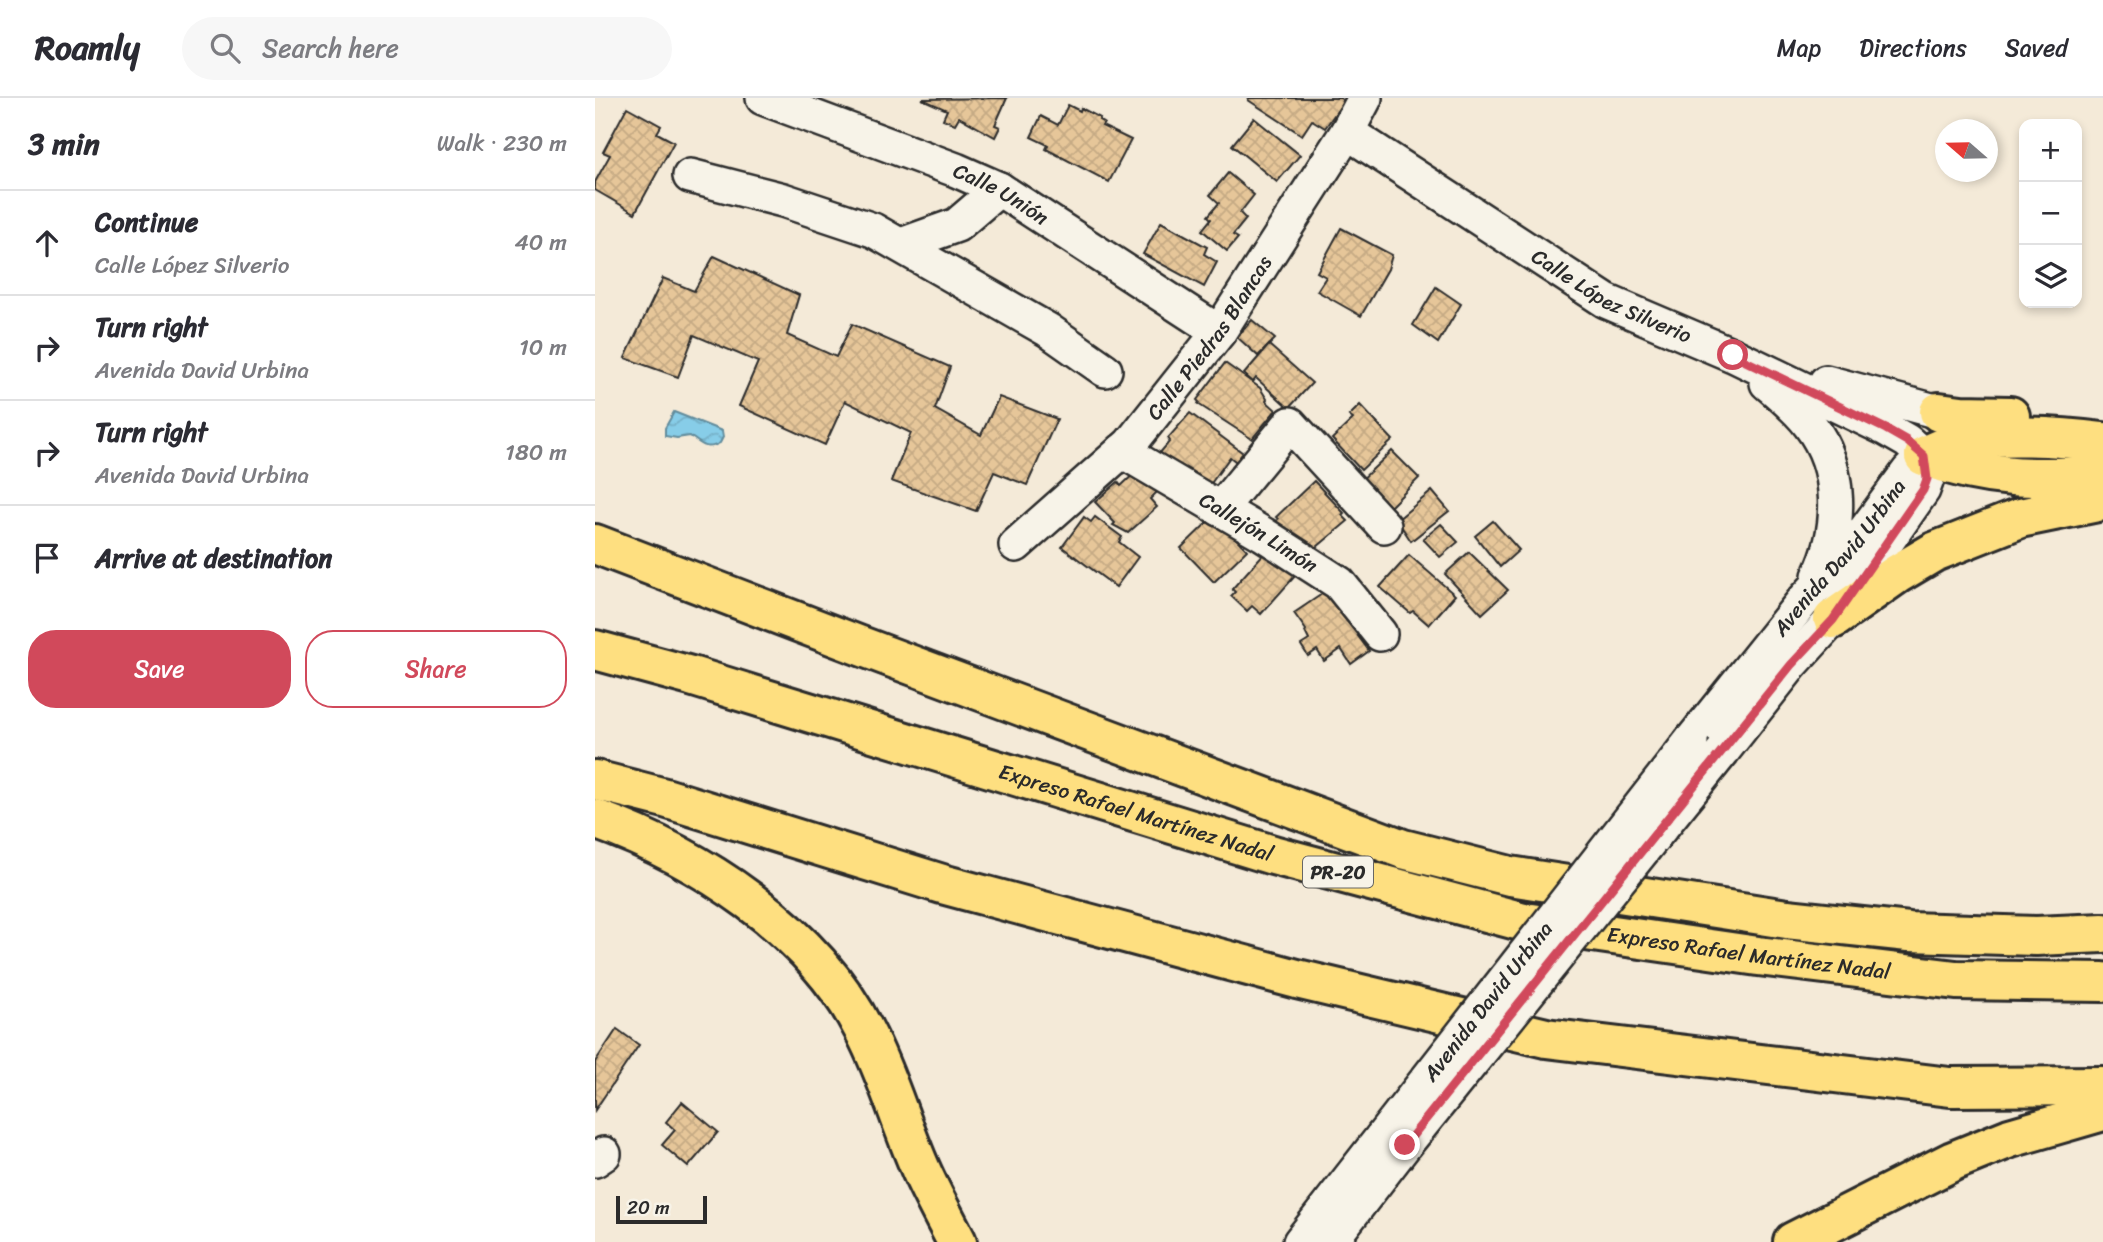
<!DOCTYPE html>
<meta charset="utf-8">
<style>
:root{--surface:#fff;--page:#f7f7f7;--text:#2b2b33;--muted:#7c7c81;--line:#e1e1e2;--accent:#d1495b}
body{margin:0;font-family:Sriracha,sans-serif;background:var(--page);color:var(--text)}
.controls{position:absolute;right:21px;top:21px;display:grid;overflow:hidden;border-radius:14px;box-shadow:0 4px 10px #0003}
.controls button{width:63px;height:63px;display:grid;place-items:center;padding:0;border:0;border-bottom:2px solid var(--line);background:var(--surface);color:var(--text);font:35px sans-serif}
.compass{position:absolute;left:1340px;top:21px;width:63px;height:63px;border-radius:50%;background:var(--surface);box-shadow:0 4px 10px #0003;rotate:290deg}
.scale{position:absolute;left:21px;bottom:18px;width:91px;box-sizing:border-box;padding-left:7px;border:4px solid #2b2b2b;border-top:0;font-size:19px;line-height:24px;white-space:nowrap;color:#2b2b2b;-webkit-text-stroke:5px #f7f3e8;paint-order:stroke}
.stop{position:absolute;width:21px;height:21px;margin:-16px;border:5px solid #d1495b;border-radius:50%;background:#fff}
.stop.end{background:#d1495b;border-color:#fff;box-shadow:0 2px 7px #0008}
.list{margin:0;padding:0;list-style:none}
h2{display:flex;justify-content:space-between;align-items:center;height:91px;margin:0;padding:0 28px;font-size:30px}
h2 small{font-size:23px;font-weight:400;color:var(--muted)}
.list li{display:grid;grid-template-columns:46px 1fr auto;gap:21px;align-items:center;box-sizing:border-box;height:105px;padding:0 28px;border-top:2px solid var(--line)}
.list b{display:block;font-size:26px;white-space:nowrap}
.list p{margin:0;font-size:23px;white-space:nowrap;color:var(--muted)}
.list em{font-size:23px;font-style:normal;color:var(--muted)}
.actions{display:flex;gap:14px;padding:21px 28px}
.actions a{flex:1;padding:16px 0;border:2px solid var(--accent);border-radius:28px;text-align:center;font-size:24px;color:var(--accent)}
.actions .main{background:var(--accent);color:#fff}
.icon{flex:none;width:38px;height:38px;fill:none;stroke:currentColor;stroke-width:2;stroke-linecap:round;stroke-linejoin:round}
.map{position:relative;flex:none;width:1508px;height:1144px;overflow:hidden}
header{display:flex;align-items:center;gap:42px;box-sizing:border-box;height:98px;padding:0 35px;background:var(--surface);border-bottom:2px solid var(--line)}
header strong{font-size:33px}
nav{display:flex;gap:38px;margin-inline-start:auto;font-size:24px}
.search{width:490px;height:63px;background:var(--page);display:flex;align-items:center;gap:18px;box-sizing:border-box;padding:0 24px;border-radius:38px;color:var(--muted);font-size:26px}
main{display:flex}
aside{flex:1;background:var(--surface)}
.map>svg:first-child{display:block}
</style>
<header>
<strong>Roamly</strong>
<div class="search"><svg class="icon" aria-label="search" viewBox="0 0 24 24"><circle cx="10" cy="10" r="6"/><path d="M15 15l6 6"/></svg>Search here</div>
<nav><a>Map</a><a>Directions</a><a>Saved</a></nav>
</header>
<main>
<aside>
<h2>3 min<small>Walk · 230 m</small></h2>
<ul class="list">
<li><svg class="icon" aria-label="ahead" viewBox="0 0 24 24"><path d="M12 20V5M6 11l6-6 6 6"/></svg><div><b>Continue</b><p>Calle López Silverio</p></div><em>40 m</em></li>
<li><svg class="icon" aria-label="right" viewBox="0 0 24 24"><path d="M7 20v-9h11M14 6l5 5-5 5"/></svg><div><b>Turn right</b><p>Avenida David Urbina</p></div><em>10 m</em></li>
<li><svg class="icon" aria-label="right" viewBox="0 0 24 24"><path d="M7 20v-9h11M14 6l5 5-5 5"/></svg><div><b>Turn right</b><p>Avenida David Urbina</p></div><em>180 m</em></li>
<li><svg class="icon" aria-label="arrive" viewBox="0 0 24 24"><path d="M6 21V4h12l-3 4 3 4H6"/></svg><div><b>Arrive at destination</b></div></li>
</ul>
<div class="actions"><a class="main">Save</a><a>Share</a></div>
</aside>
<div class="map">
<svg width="1508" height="1144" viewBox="0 0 1508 1144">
<defs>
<pattern id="water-waves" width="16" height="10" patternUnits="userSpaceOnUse" patternTransform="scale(1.75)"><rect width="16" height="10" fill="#87cde8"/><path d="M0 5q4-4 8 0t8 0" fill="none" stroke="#75b0c7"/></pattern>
<pattern id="building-cross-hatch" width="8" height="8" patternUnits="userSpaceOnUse" patternTransform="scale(1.75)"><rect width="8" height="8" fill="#e6c699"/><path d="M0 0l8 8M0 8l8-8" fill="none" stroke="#c5aa84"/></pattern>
</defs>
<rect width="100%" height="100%" fill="#f4ead8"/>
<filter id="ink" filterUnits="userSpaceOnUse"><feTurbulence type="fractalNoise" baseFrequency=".0143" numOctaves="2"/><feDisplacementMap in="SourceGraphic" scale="14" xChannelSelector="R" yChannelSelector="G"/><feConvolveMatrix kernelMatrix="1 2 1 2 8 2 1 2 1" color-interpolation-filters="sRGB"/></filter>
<g filter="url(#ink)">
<!-- water -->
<path fill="url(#water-waves)" stroke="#628c9c" stroke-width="2" d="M 79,314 L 127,333 L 128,339 L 125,345 C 111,353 106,346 95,338 L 82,340 L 70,338 L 70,330 Z"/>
<!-- building -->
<g fill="url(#building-cross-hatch)" stroke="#2b2b2b" stroke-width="2">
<path d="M 412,0 L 400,27 L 405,29 L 400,39 L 364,19 L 360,26 L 348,21 L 352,12 L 327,1 Z"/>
<path d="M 654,0 L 745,0 L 749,3 L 730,30 L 717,22 L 707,37 L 653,2 Z"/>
<path d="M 473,7 L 485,13 L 486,10 L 505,20 L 504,22 L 509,25 L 507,28 L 536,42 L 514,84 L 451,51 L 453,47 L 436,39 L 446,18 L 463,27 Z"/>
<path d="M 32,9 L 66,28 L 62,35 L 79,44 L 40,115 L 0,92 L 0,84 L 15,57 L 8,54 Z"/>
<path d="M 659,20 L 705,57 L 682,84 L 637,47 Z"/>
<path d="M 633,75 L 659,97 L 645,115 L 651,121 L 638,137 L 643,140 L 632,153 L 607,132 L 616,121 L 613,118 L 624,105 L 615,97 Z"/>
<path d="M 566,124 L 612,149 L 609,156 L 622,164 L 609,189 L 548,156 Z"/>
<path d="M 746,130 L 797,157 L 793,171 L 766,218 L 722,193 L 731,179 L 722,174 Z"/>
<path d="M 119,158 L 204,197 L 192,237 L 241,259 L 257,226 L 355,269 L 340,311 L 386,337 L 404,299 L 462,321 L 432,387 L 399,374 L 381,413 L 296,383 L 316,335 L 250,303 L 230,347 L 144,308 L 163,264 L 99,237 L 83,279 L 30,260 L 68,180 L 99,193 Z"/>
<path d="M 841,189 L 866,206 L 843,245 L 818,227 Z"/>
<path d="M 657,222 L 680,241 L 663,258 L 642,239 Z"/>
<path d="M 674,247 L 717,285 L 694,310 L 661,280 L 658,284 L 649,276 Z"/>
<path d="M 630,265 L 665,290 L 672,301 L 671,303 L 681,312 L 657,341 L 603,306 L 604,304 L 602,302 Z"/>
<path d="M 765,307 L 798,342 L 766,372 L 737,341 L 758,321 L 754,318 Z"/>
<path d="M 595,315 L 652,358 L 645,367 L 635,359 L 612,391 L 582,371 L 564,356 L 575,343 L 573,340 Z"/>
<path d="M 797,353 L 824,380 L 790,414 L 762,386 Z"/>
<path d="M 543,372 L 563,393 L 555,401 L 562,409 L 533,435 L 518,427 L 520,425 L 500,404 L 523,384 L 526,388 Z"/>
<path d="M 719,383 L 749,415 L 747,417 L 753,423 L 710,459 L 680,424 L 683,421 L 681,419 Z"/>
<path d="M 837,393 L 854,413 L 816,443 L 802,422 Z"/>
<path d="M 619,418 L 652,452 L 619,484 L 586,450 Z"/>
<path d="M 489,419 L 496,424 L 500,419 L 527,439 L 524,444 L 543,459 L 521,489 L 467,449 Z"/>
<path d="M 898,423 L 924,452 L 905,469 L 880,438 Z"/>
<path d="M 846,426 L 863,444 L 845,459 L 828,441 Z"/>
<path d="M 671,453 L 704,468 L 701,477 L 666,516 L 657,508 L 652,513 L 636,498 L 640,494 L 637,491 Z"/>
<path d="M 874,454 L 913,492 L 887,516 L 850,476 Z"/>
<path d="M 814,457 L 860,497 L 834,527 L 818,513 L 815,515 L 785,489 Z"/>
<path d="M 733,492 L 769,534 L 763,538 L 774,553 L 756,566 L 746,551 L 729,563 L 722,552 L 713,558 L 706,547 L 714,542 L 710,534 L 711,532 L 699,515 Z"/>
<path d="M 22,931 L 44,947 L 0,1012 L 0,964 Z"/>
<path d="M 87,1004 L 123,1034 L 93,1069 L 67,1047 L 80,1032 L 71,1024 Z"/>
</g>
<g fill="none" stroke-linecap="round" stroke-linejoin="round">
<defs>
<g id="minor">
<path id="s1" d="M 168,0 L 361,72 L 404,91 L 624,234"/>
<path id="s2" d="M 752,34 L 1011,203 L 1138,257 L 1291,331 L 1312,343 L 1329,358"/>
<path d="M 95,78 L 188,102 L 278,132 L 453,232 L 510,272"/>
<path d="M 306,147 L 362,127 L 404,91"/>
<path d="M 1231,284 L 1344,314"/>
<path d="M 1172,285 C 1187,298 1203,311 1215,327 C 1248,370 1247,431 1224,478"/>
<path id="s3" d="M 527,353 L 668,436 L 744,485 L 785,536"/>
<path d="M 625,411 L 695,326 L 789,428"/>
<path id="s4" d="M 421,447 L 535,346 L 624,234 L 752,34 L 770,0"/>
<path id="s5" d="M 1096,643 L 1209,502 L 1260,446 L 1313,374 L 1329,358"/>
<path d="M 1128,653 L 1196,567 L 1238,521 L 1328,392 L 1332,381 L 1329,358"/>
<path d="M 0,1062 L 9,1056"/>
<path d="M 705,1144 L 787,1039"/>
<path d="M 735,1144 L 810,1047"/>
</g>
<g id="highway">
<path d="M 1344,314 L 1366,317 L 1415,318"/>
<path d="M 1329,358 C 1339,353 1349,348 1360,345 C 1398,334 1468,339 1508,344"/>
<path d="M 1329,358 C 1393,382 1441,381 1508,377"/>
<path d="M 0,446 L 263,547 L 808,751 L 915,778 L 1192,821 L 1314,834 L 1441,838 L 1508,835"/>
<path d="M 1238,521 L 1302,476 L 1339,454 L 1425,420 L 1508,403"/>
<path id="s6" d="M 0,552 L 96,578 L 678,757 L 929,824 L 1163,858 L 1361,882 L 1508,884"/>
<path d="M 0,682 L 70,700 L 347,786 L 702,881 L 951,940 L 1355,989 L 1508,988"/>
<path d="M 0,721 C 104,758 219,832 270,934 C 293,978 306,1027 326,1072 C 337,1097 350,1120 362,1144"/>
<path d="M 1198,1144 L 1358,1063 L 1415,1040 L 1508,1013"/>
</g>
</defs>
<!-- minor casing -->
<use href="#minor" stroke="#2b2b2b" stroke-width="38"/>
<!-- highway casing -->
<use href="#highway" stroke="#2b2b2b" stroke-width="44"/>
<!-- minor -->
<use href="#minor" stroke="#f7f3e8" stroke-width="33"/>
<!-- highway -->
<use href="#highway" stroke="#fedf80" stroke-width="38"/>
<defs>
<g id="minor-bridge">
<path id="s7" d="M 787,1039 L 1096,643"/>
<path d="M 810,1047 L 1128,653"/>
</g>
</defs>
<!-- minor-bridge casing -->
<use href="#minor-bridge" stroke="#2b2b2b" stroke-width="38" stroke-linecap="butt"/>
<!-- minor-bridge -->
<use href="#minor-bridge" stroke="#f7f3e8" stroke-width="33"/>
</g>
</g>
<g fill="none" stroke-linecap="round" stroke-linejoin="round" filter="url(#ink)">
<!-- route -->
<path stroke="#d1495b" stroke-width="9" d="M 810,1047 L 1196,567 L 1238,522 L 1328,392 L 1332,381 L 1329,358 L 1312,343 L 1291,331 L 1138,257"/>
</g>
<g text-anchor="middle" stroke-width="5" stroke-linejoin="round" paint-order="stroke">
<!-- shield labels -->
<rect fill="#f7f3e8" stroke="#686764" stroke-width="2" x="708" y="758.5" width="70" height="31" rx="5"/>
<g font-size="19" font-weight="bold" fill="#2b2b2b">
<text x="743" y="781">PR-20</text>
</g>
<!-- street labels -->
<g font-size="21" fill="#2b2b2b" stroke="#f7f3e8">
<text dy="7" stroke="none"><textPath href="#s1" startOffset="257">Calle Unión</textPath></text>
<text dy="7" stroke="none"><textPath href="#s2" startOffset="312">Calle López Silverio</textPath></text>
<text dy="7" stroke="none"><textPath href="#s4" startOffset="285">Calle Piedras Blancas</textPath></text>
<text dy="7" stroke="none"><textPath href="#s3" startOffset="159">Callejón Limón</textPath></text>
<text dy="7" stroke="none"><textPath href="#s5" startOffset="236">Avenida David Urbina</textPath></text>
<text dy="7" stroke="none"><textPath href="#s6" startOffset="565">Expreso Rafael Martínez Nadal</textPath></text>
<text dy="7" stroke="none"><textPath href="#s6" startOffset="1195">Expreso Rafael Martínez Nadal</textPath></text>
<text dy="7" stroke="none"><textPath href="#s7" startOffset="172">Avenida David Urbina</textPath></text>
</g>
</g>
</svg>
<div class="controls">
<button>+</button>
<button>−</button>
<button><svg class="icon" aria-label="layers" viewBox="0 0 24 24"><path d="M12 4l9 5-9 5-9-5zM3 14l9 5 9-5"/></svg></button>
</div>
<svg class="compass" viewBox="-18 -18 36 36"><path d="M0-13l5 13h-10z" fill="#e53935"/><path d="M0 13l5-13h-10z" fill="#7c7c81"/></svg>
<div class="scale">20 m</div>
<div class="stop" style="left:1138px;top:257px"></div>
<div class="stop end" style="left:810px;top:1047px"></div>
</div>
</main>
